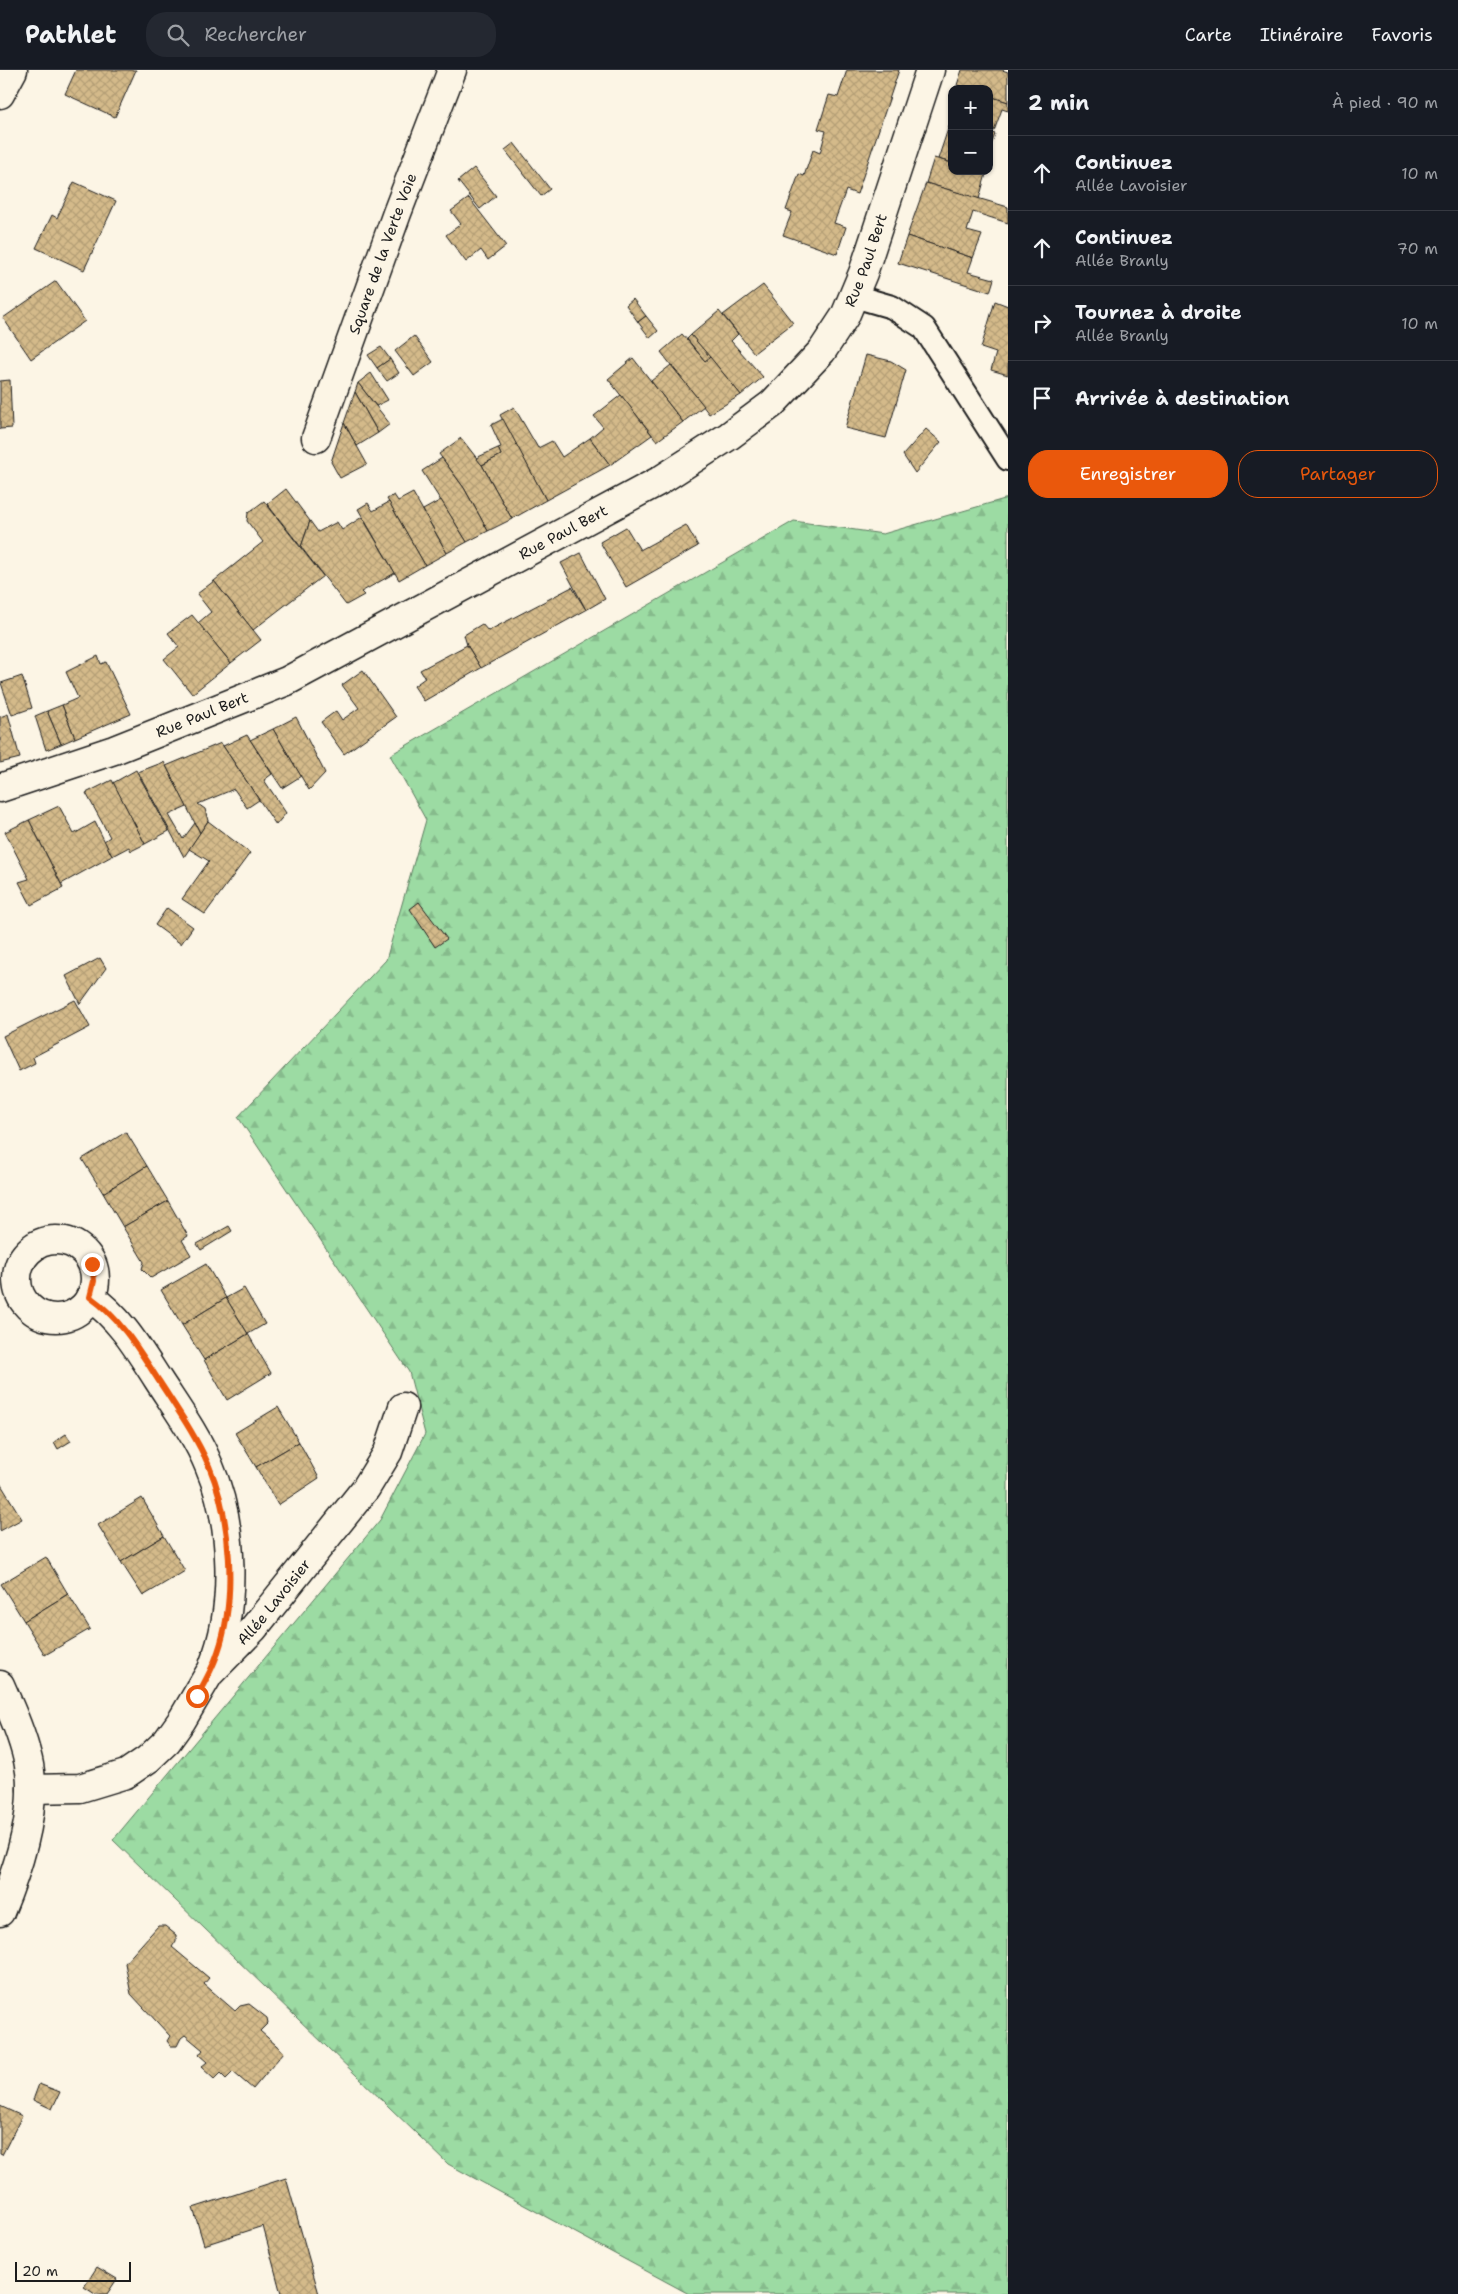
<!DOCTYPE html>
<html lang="fr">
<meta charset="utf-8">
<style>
:root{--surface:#171b24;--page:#242831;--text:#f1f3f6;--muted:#9ea1a6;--line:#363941;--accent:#ea580c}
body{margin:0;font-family:"Shantell Sans",sans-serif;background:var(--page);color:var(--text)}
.controls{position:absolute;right:15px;top:15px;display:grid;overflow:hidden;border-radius:10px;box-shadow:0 1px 4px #0004}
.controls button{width:45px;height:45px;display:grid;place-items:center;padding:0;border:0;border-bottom:1px solid var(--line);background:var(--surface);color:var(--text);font:25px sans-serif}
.scale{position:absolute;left:15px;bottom:12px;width:116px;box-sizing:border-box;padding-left:5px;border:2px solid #1c1c1c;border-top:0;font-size:14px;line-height:18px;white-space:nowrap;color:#1c1c1c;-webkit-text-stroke:4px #fcf5e5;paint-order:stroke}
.stop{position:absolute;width:15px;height:15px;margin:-11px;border:4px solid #ea580c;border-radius:50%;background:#fff}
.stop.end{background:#ea580c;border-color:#fff;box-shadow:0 1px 5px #0008}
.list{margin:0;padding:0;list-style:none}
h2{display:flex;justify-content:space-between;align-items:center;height:65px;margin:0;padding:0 20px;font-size:21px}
h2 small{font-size:16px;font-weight:400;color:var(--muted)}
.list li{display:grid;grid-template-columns:32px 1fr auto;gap:15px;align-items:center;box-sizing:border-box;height:75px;padding:0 20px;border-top:1px solid var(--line)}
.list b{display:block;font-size:19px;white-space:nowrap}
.list p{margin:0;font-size:16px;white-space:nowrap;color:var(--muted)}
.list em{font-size:16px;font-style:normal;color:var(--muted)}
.actions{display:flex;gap:10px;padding:15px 20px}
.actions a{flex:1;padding:11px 0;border:1px solid var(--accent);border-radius:20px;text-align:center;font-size:18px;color:var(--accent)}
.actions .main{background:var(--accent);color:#fff}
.icon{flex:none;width:28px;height:28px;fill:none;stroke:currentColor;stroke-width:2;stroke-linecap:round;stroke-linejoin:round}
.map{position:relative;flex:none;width:1008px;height:2224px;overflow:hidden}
header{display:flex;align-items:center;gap:30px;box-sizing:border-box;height:70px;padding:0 25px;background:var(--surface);border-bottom:1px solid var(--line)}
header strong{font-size:24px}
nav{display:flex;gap:28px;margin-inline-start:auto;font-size:18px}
.search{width:350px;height:45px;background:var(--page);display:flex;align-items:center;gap:12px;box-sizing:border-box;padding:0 18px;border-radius:20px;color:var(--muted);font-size:19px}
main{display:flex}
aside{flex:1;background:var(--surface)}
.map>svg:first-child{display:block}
</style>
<header>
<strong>Pathlet</strong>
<div class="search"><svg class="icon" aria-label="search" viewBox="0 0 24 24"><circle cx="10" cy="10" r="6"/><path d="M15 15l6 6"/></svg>Rechercher</div>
<nav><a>Carte</a><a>Itinéraire</a><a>Favoris</a></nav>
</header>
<main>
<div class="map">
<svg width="1008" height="2224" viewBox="0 0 1008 2224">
<defs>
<pattern id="forest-firs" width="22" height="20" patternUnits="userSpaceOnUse" patternTransform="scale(1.25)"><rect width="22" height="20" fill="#9cdba3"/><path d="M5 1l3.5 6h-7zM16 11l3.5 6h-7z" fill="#86bb8c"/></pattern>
<pattern id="building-cross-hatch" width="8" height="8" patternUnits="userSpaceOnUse" patternTransform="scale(1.25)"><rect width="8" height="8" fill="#d4ba8a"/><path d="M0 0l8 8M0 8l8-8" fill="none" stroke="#b59f76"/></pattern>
</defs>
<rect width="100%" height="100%" fill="#fcf5e5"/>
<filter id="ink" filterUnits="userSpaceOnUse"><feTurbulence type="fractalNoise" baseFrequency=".02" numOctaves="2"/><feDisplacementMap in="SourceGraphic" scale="10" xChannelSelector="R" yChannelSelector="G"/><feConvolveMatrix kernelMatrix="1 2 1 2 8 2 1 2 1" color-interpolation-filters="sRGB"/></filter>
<g filter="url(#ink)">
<!-- forest -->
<path fill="url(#forest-firs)" stroke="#5c7c60" d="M 1008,428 L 1008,2224 L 689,2224 L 448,2094 L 113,1770 L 380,1450 L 425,1364 L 409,1302 L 238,1047 L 386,890 L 426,750 L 390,685 L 794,451 L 883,464 Z"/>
<!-- building -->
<g fill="url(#building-cross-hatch)" stroke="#1c1c1c">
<path d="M 76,0 L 136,0 L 115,47 L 65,24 Z"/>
<path d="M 847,0 L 899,0 L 857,124 L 846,120 L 834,153 L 846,157 L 837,184 L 783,165 L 792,142 L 786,140 L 799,104 L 804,106 L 813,80 L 820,83 L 826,61 L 818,59 L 829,25 L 838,27 Z"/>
<path d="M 962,0 L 1002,0 L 1008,2 L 1008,32 L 989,26 L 989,19 L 968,19 L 957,15 Z"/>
<path d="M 989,26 L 1008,32 L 1008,41 L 1002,39 L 994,61 L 989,59 Z"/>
<path d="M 951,50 L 952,50 L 952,93 L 938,89 Z"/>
<path d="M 989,62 L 995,64 L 989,81 Z"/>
<path d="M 514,73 L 550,119 L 541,126 L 505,80 Z"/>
<path d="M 934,88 L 952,93 L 952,101 L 978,101 L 986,104 L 979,129 L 926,113 Z"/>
<path d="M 474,98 L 496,126 L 480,139 L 458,111 Z"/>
<path d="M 74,112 L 116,131 L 84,200 L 36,178 L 52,145 L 57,148 Z"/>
<path d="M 926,113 L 1008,137 L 1008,153 L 973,142 L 967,161 L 982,165 L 973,188 L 907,166 Z"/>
<path d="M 469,128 L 506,176 L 488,190 L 481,180 L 466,192 L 446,165 L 461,154 L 451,141 Z"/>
<path d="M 907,166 L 973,188 L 968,202 L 994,209 L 990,222 L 898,193 Z"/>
<path d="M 56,211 L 85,251 L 31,289 L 3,248 Z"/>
<path d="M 763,215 L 793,253 L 754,283 L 723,245 Z"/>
<path d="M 633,229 L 646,246 L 638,252 L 626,235 Z"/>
<path d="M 995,231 L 1008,236 L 1008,305 L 991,300 L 996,283 L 981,278 Z"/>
<path d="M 719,241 L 738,264 L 731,271 L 763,307 L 741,325 L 691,265 Z"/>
<path d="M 646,246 L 658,261 L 650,268 L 638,252 Z"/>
<path d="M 682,264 L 705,291 L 710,287 L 741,325 L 709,344 L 661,282 Z"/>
<path d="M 691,265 L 710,287 L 705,291 L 687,269 Z"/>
<path d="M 414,266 L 433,292 L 414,306 L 395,281 Z"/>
<path d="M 381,277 L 390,289 L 377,298 L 368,285 Z"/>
<path d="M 866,285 L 891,291 L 906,300 L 886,368 L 845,358 Z"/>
<path d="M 633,288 L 683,352 L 657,371 L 608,309 Z"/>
<path d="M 390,289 L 399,303 L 387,311 L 377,298 Z"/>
<path d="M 671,295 L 704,336 L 683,352 L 651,311 Z"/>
<path d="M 371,303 L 388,330 L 376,336 L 358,313 Z"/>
<path d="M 10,310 L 12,358 L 0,359 L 0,311 Z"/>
<path d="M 358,313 L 390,354 L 378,363 L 355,322 Z"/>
<path d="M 355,322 L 378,363 L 357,376 L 344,353 Z"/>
<path d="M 621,325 L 652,365 L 610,395 L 590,368 L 603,357 L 594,346 Z"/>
<path d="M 514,337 L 538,378 L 552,371 L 562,387 L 590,368 L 610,395 L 546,430 L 500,345 Z"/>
<path d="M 503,349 L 546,430 L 512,449 L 482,395 L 501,385 L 498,378 L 501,377 L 491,355 Z"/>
<path d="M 344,353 L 367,394 L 340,408 L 331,392 Z"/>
<path d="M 926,359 L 941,372 L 915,403 L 903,385 Z"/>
<path d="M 461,368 L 482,395 L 512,449 L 488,461 L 464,418 L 439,384 Z"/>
<path d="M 498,378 L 501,385 L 482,395 L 476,388 Z"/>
<path d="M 442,388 L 464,418 L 488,461 L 467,472 L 422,401 Z"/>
<path d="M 286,419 L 310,451 L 301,477 L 267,434 Z"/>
<path d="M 413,423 L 447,483 L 425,495 L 387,429 L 394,425 L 398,431 Z"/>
<path d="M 441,430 L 467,472 L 447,483 L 423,440 Z"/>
<path d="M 264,431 L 323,506 L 253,560 L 214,511 L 263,472 L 247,451 L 248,443 Z"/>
<path d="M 389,432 L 425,495 L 399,510 L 358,439 L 368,433 L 373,441 Z"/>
<path d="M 362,447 L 395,503 L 361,522 L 364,525 L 346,535 L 301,477 L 310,451 L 318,462 L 337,452 L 342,460 Z"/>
<path d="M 686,455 L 698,476 L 626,517 L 600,472 L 626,457 L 640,480 Z"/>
<path d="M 581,483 L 605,529 L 586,540 L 561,493 Z"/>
<path d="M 214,511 L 261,570 L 231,593 L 198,553 L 211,542 L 197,524 Z"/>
<path d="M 572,517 L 586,540 L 481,598 L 467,575 L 464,565 L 482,554 L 488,561 Z"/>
<path d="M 192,545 L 231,593 L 192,624 L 164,589 L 179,577 L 168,563 Z"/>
<path d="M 467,575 L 481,598 L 424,631 L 414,616 L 425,608 L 420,600 Z"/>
<path d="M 98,586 L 101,594 L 106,592 L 131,644 L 75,668 L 62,635 L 78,628 L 66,602 Z"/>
<path d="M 363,600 L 396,647 L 344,684 L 321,652 L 336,641 L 342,650 L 359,638 L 342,615 Z"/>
<path d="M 22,606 L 32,638 L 12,645 L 1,613 Z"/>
<path d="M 62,635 L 75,668 L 61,674 L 47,641 Z"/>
<path d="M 47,641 L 61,674 L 46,680 L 35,646 Z"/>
<path d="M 8,644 L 20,688 L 0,693 L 0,647 Z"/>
<path d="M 296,647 L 325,703 L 309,720 L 273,659 Z"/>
<path d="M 273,659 L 301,706 L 282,718 L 250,670 Z"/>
<path d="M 247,665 L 272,704 L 264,710 L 286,743 L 276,755 L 223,676 Z"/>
<path d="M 221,673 L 259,730 L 247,738 L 234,719 L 198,734 L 205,739 L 208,751 L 200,763 L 166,696 Z"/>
<path d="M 164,692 L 187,737 L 169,745 L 183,769 L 195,753 L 200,763 L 184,787 L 138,702 Z"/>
<path d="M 136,700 L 169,761 L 145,774 L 113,713 Z"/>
<path d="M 112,710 L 145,774 L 131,781 L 129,777 L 112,786 L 104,771 L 110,767 L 86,723 Z"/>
<path d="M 59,736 L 74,764 L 95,752 L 112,786 L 61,814 L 29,750 Z"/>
<path d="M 29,750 L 63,818 L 31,835 L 19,812 L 29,809 L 5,762 Z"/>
<path d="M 208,751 L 250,783 L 205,844 L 182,829 L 209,791 L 189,779 Z"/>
<path d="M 419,832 L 447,869 L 435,877 L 410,839 Z"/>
<path d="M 167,838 L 193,857 L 181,874 L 155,855 Z"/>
<path d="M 100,888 L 106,898 L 80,934 L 66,906 Z"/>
<path d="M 75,930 L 90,957 L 33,987 L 35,993 L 19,1001 L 3,966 Z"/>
<path d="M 126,1062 L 147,1096 L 103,1123 L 82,1089 Z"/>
<path d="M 147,1096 L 168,1131 L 123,1157 L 103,1123 Z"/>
<path d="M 168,1131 L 188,1166 L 182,1170 L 191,1185 L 151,1208 L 142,1199 L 144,1192 L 123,1157 Z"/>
<path d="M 229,1156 L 232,1161 L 201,1180 L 197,1174 Z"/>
<path d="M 206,1194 L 226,1228 L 182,1255 L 161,1220 Z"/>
<path d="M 244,1218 L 265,1254 L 248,1264 L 226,1228 Z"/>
<path d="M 226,1228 L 248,1264 L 204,1290 L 182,1255 Z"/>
<path d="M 248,1264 L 271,1303 L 227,1330 L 204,1290 Z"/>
<path d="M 278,1337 L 299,1372 L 256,1397 L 235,1363 Z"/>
<path d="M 66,1364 L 71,1371 L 58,1379 L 54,1372 Z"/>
<path d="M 299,1372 L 319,1408 L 278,1435 L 256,1397 Z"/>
<path d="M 0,1413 L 22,1449 L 0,1461 Z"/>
<path d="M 142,1428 L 164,1466 L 121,1492 L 98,1455 Z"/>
<path d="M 164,1466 L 185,1501 L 143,1526 L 121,1492 Z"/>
<path d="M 46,1487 L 68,1524 L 24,1551 L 1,1514 Z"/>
<path d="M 68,1524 L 90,1559 L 45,1585 L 24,1551 Z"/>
<path d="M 158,1856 L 165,1856 L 176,1865 L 176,1871 L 172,1877 L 209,1908 L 204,1914 L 235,1941 L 240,1936 L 249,1934 L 267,1948 L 268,1953 L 260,1961 L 284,1982 L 253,2019 L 233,2002 L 226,2009 L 220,2003 L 214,2009 L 201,1997 L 207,1992 L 199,1985 L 203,1980 L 185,1965 L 181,1968 L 177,1976 L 171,1976 L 167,1971 L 170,1966 L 131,1924 L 125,1893 Z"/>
<path d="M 39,2014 L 60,2022 L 52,2039 L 33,2030 Z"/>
<path d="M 0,2036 L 22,2046 L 2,2085 L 0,2084 Z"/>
<path d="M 286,2108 L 319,2224 L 281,2224 L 263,2156 L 204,2175 L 193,2138 Z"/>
<path d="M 97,2197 L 117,2209 L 107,2224 L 95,2224 L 84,2217 Z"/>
</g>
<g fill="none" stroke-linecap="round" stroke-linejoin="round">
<defs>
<path id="lane" d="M 854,226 L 892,237 L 924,258 L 1008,389"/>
<g id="street">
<path d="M 0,24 L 13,0"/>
<path id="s1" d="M 316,368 L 397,143 L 452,0"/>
<path id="s2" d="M 0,718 L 114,680 L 287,611 L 659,411 L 729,366 L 772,334 L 822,281 L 845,246 L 863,203 L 930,0"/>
<circle cx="56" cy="1209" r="39"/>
<path d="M 90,1227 C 120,1248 137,1277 157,1308 C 175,1336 196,1364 209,1396 C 234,1454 237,1537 213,1596"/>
<path d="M 0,1615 C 11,1640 22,1664 28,1690 C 39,1737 18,1799 0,1842"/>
<path id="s3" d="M 31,1719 L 80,1718 L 126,1704 L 148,1689 L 167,1671 L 182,1650 L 209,1604 L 253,1559 L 366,1418 L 388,1382 L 403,1337"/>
</g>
</defs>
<!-- lane casing -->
<use href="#lane" stroke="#1c1c1c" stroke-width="26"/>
<!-- street casing -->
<use href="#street" stroke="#1c1c1c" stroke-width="31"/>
<!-- lane -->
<use href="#lane" stroke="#fcf5e5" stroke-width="22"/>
<!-- street -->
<use href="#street" stroke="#fcf5e5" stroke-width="28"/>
</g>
</g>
<g fill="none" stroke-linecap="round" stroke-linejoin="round" filter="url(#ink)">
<!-- route -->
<path stroke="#ea580c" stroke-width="6" d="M 92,1194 L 94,1211 L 90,1227 C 121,1249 139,1280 159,1311 C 177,1339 196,1366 209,1396 C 231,1448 237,1528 218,1582 C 213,1598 205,1612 197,1626"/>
</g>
<g text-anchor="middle" stroke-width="5" stroke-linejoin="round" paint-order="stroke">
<!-- street labels -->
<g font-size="15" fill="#1c1c1c" stroke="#fcf5e5">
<text dy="5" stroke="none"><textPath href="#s1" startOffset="196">Square de la Verte Voie</textPath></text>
<text dy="5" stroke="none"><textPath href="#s2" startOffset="1040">Rue Paul Bert</textPath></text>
<text dy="5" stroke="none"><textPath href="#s2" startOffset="620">Rue Paul Bert</textPath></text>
<text dy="5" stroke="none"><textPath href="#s2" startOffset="215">Rue Paul Bert</textPath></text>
<text dy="5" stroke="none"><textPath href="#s3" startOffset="326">Allée Lavoisier</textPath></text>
</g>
</g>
</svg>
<div class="controls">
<button>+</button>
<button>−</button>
</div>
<div class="scale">20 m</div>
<div class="stop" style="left:197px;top:1626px"></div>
<div class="stop end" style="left:92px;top:1194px"></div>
</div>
<aside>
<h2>2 min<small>À pied · 90 m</small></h2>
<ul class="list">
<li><svg class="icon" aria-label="ahead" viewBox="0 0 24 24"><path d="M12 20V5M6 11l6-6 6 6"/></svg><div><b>Continuez</b><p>Allée Lavoisier</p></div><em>10 m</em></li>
<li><svg class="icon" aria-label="ahead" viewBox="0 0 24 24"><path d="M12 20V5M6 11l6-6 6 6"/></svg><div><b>Continuez</b><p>Allée Branly</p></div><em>70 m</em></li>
<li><svg class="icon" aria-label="right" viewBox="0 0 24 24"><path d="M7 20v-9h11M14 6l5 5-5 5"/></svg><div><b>Tournez à droite</b><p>Allée Branly</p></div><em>10 m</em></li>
<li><svg class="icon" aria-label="arrive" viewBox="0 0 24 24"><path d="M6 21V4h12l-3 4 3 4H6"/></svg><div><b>Arrivée à destination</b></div></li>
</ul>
<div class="actions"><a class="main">Enregistrer</a><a>Partager</a></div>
</aside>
</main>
